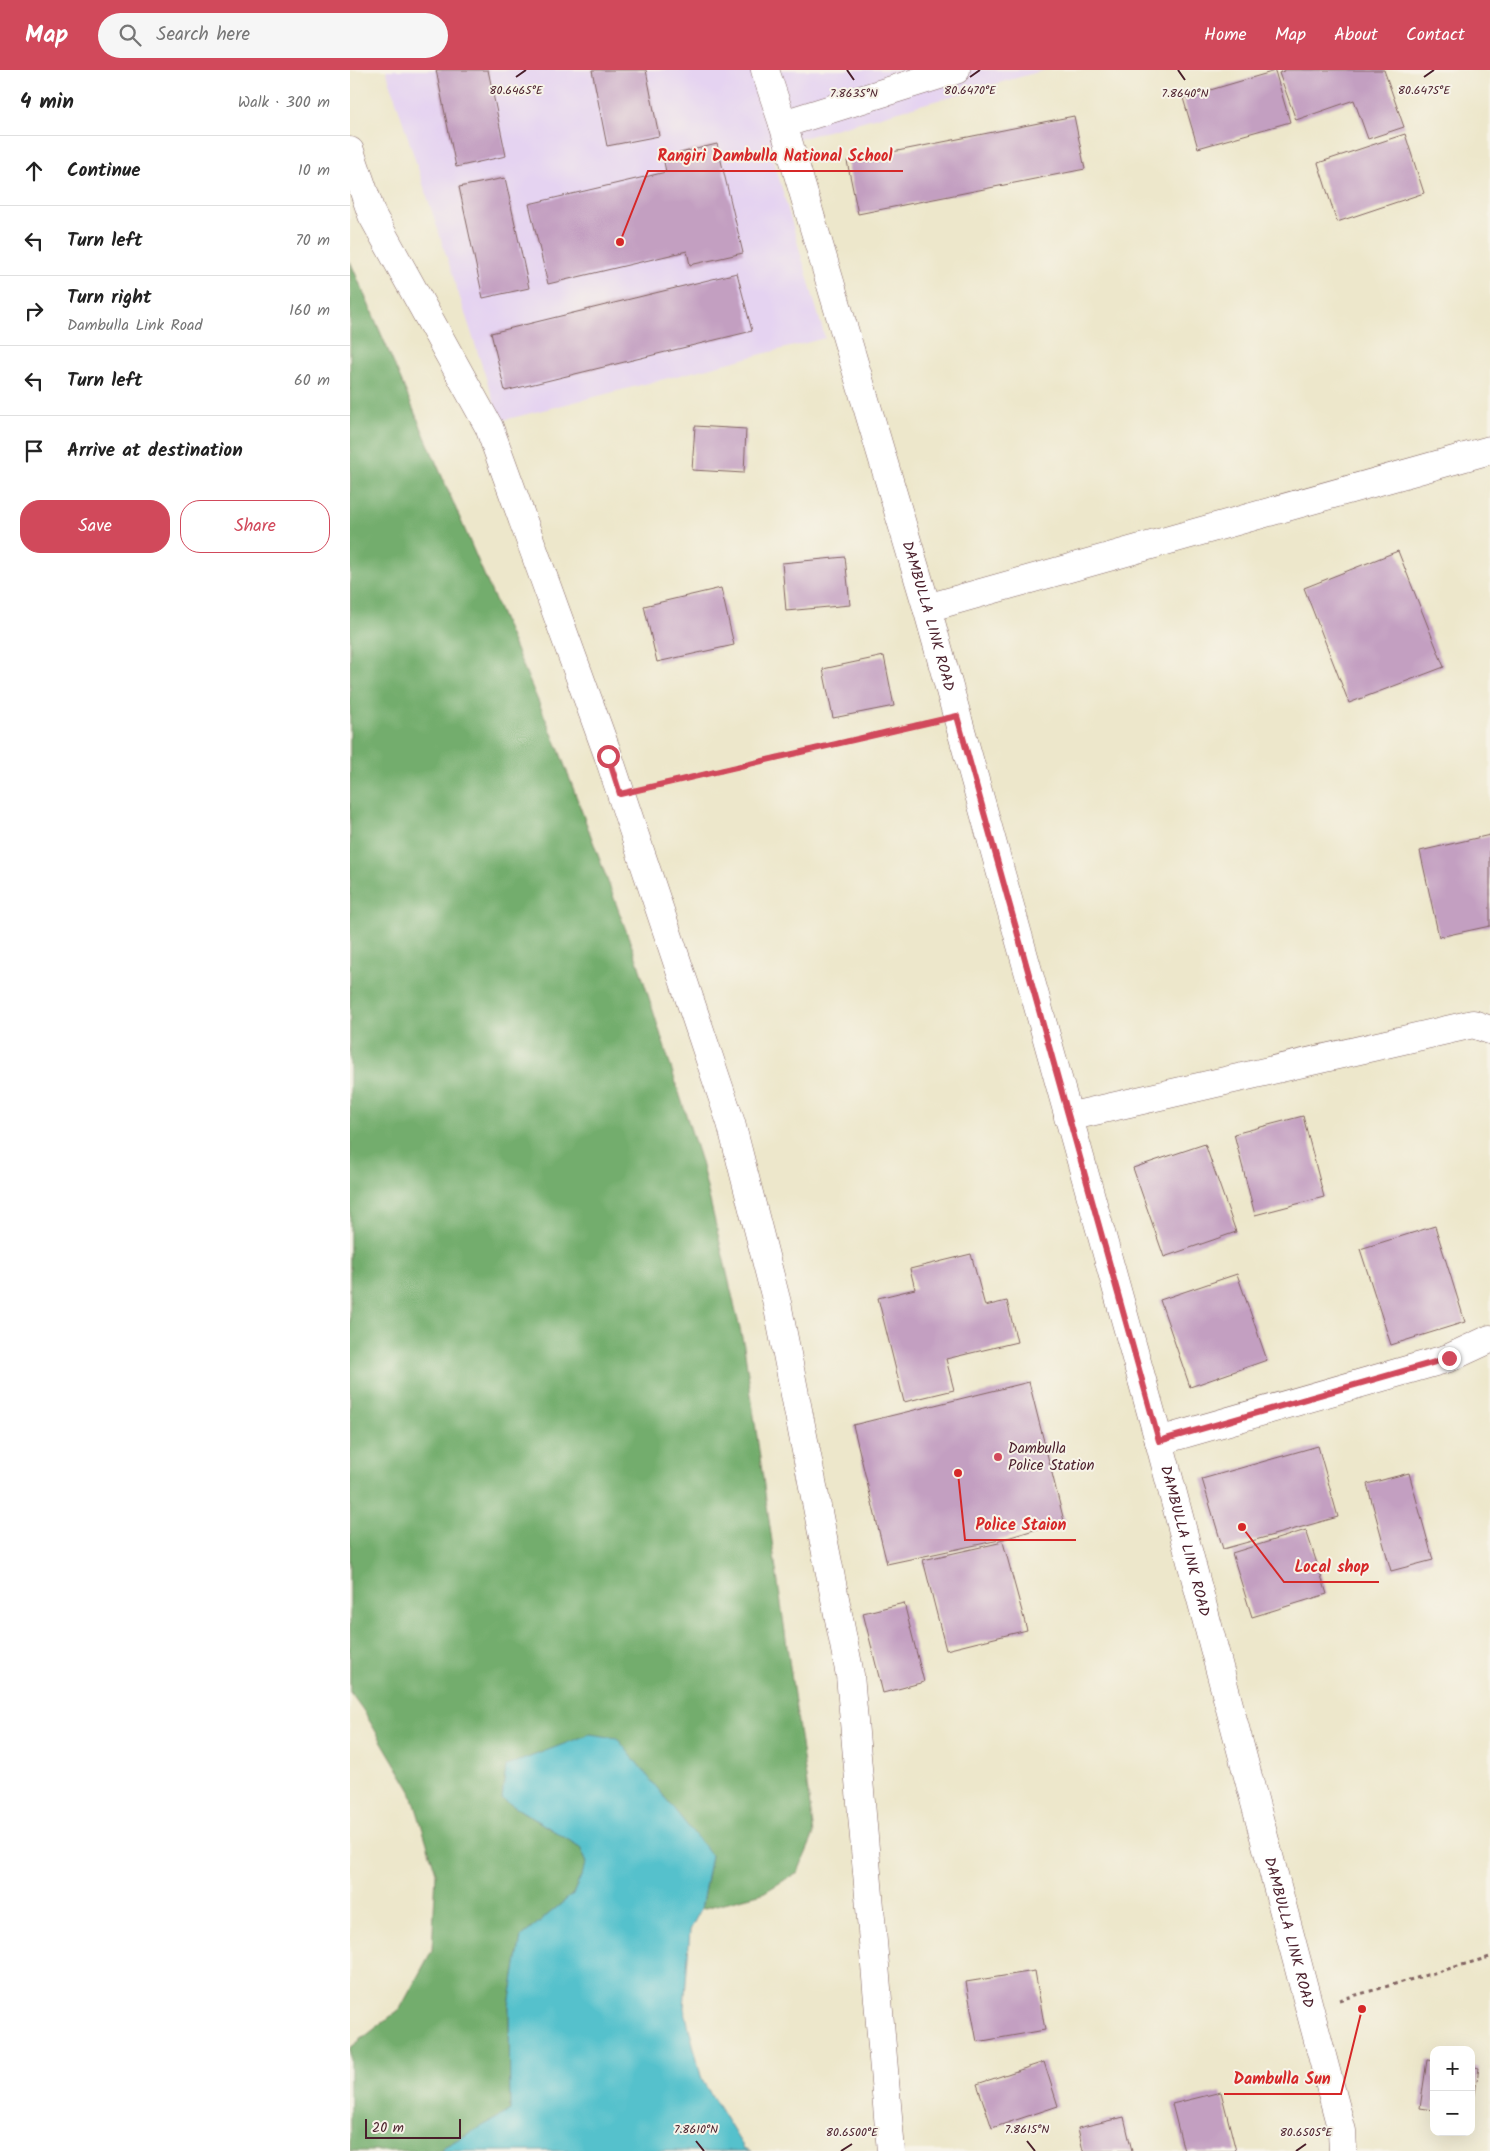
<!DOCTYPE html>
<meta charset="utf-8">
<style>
:root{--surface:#fff;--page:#f6f6f6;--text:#222;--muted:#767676;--line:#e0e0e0;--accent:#d1495b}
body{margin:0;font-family:Kalam,sans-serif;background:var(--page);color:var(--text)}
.controls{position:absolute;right:15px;bottom:15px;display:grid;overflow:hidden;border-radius:10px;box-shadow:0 5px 20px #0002}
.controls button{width:45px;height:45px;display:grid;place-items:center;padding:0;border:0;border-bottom:1px solid var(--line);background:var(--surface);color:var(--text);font:25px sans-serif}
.scale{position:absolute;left:15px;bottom:12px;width:96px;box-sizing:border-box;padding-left:5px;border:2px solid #4a1f2b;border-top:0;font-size:14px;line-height:18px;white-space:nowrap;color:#4a1f2b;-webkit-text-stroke:4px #f7f3e8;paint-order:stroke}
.stop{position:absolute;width:15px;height:15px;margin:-11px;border:4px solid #d1495b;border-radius:50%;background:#fff}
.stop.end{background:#d1495b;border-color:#fff;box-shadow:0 1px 5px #0008}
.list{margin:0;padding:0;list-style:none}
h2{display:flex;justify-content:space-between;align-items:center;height:65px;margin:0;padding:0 20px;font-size:21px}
h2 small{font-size:16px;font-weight:400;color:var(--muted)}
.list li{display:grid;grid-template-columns:32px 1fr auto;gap:15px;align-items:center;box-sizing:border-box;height:70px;padding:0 20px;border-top:1px solid var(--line)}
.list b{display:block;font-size:19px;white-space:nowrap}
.list p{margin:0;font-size:16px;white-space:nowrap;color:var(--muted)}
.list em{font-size:16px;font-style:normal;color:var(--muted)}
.actions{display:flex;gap:10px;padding:15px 20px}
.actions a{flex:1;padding:11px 0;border:1px solid var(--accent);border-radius:20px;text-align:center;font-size:18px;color:var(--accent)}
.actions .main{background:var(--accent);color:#fff}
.icon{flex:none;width:28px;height:28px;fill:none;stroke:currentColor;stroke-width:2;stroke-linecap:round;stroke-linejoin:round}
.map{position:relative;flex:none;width:1140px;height:2081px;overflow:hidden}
header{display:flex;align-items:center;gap:30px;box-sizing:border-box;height:70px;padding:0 25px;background:var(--accent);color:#fff}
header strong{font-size:24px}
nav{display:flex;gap:28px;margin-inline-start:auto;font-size:18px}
.search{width:350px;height:45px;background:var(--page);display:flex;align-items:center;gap:12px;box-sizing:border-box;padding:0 18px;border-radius:28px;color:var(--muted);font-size:19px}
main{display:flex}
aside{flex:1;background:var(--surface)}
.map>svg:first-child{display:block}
</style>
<header>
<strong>Map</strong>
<div class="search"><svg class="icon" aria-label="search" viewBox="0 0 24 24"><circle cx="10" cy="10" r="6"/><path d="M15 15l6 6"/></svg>Search here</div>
<nav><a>Home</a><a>Map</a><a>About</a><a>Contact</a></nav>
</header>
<main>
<aside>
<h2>4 min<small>Walk · 300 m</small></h2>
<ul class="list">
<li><svg class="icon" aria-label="ahead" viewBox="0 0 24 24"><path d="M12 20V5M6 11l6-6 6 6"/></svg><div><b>Continue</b></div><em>10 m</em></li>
<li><svg class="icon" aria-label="left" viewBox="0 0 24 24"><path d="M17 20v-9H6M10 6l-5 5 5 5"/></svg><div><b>Turn left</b></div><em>70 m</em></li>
<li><svg class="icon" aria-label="right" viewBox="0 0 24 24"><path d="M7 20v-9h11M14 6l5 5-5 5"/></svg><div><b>Turn right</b><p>Dambulla Link Road</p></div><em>160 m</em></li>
<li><svg class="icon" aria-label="left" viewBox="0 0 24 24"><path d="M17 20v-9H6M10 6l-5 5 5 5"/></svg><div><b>Turn left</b></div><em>60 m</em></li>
<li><svg class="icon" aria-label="arrive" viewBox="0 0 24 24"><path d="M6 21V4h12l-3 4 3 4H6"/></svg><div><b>Arrive at destination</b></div></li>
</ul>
<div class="actions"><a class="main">Save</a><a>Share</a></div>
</aside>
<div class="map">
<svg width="1140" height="2081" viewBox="0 0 1140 2081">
<rect width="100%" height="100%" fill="#f7f3e8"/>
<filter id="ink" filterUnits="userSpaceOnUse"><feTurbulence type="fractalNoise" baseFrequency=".02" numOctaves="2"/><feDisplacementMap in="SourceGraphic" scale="10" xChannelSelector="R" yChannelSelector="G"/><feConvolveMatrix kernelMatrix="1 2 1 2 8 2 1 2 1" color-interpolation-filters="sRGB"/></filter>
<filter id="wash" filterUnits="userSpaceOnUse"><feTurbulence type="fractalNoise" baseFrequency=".0096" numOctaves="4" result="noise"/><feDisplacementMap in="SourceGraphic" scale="20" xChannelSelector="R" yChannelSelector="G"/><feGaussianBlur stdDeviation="1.12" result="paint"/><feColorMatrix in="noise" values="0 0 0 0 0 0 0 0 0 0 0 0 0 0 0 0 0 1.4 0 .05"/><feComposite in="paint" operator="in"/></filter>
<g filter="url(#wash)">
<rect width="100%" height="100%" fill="#ede7cb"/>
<!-- built -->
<path fill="#e5d3f1" d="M 36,0 L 695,0 L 420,77 L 475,268 L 150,351 Z"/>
<!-- forest -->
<path fill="#73ad6d" stroke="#5e664c" d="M 0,191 L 209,680 L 287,890 L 351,1092 L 394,1276 L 464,1764 L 448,1802 L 413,1823 L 351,1839 L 361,1785 L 152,1729 L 230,1777 L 237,1793 L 223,1824 L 171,1867 L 159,1935 L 160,2042 L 92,2078 L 92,2081 L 0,2081 L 0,1978 L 50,1939 L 82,1880 L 86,1803 L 61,1721 L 13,1640 L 0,1622 Z"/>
<!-- water -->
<path fill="#54c1cc" stroke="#4f707c" d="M 240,1664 L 267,1668 L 361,1785 L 351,1839 L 340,1860 L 334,1938 L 352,2010 L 394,2078 L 402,2081 L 92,2081 L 92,2078 L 160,2041 L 159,1935 L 171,1867 L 223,1824 L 237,1793 L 230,1777 L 152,1729 L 156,1696 Z"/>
<g id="blocks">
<!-- building -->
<g fill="#c39fc1">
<path d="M 86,0 L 138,0 L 156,86 L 106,97 Z"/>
<path d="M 242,0 L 296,0 L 309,66 L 257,76 Z"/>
<path d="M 936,0 L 1034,0 L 1054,57 L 1018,69 L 1004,30 L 946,50 L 929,3 Z"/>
<path d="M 925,1 L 940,52 L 848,78 L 833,28 Z"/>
<path d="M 724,46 L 735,99 L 508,144 L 497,91 Z"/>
<path d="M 1055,64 L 1074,123 L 987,152 L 968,93 Z"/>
<path d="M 367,74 L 393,183 L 340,195 L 337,181 L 198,214 L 179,134 L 316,102 L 313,87 Z"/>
<path d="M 155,108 L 179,218 L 133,228 L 109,117 Z"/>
<path d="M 387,203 L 402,261 L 155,321 L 141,263 Z"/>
<path d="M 345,356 L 396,359 L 394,403 L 342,400 Z"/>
<path d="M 1048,481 L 1094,597 L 999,633 L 954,518 Z"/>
<path d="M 495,487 L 500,535 L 436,541 L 432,493 Z"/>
<path d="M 371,518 L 384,575 L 307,592 L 294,536 Z"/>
<path d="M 534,586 L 544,636 L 483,648 L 473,599 Z"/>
<path d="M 1140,765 L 1140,856 L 1089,867 L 1070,781 Z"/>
<path d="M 953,1046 L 974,1127 L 905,1145 L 884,1064 Z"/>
<path d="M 855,1074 L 886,1162 L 814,1187 L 783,1098 Z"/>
<path d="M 1085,1156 L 1115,1252 L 1041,1275 L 1010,1179 Z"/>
<path d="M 621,1184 L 635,1236 L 657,1231 L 667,1272 L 596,1289 L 604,1320 L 554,1332 L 528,1228 L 565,1219 L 560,1199 Z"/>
<path d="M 887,1204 L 917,1290 L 840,1317 L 810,1230 Z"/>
<path d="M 679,1312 L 714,1451 L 654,1469 L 537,1494 L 503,1355 Z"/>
<path d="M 968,1376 L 988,1447 L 873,1479 L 852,1409 Z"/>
<path d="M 1059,1403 L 1083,1490 L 1041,1501 L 1017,1414 Z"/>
<path d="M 956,1460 L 977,1524 L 902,1547 L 882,1483 Z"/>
<path d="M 653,1472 L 677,1560 L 596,1580 L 573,1490 Z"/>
<path d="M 554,1533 L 574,1612 L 533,1623 L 513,1543 Z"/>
<path d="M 685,1901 L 695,1960 L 627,1972 L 616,1912 Z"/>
<path d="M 1077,1990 L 1084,1991 L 1084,2040 L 1070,2038 Z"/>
<path d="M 694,1992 L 708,2036 L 642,2058 L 627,2014 Z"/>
<path d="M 1121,1996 L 1129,1998 L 1122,2042 L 1121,2042 Z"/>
<path d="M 871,2022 L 886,2081 L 834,2081 L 822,2034 Z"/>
<path d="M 774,2047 L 782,2081 L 733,2081 L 728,2058 Z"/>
</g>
</g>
</g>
<g filter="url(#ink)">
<use href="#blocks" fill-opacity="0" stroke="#836563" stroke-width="1"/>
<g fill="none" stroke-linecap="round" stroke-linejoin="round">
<defs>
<g id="minor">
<path d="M 433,54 L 606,0"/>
<path d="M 0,81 L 22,145 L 139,357 L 258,685 L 381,1053 L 427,1233 L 500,1605 L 541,2081"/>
<path d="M 577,538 L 1140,380"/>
<path d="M 718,1047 L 1123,954 L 1140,960"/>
<path d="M 809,1371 L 1099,1288 L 1140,1269"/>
</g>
<g id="major">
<path id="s1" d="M 415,0 L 433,54 L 577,538 L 809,1371 L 992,2061 L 993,2081"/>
</g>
</defs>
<!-- minor casing -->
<use href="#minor" stroke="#836563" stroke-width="29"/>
<!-- major casing -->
<use href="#major" stroke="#836563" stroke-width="29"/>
<!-- path -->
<g stroke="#836563" stroke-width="3" stroke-dasharray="4 4" stroke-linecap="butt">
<path d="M 300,717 L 579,652"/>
<path d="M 989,1930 L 1140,1887"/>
</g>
<!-- minor -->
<use href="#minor" stroke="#fff" stroke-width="28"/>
<!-- major -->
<use href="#major" stroke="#fff" stroke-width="28"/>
</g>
</g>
<g fill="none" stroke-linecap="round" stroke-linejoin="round" filter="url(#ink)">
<!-- route -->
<path stroke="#d1495b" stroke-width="6" d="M 258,686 L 270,724 L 607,646 L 809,1371 L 1099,1288"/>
</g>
<!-- ticks -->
<path fill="none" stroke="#4a1f2b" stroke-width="2" d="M 497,0 L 504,10M 828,0 L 835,10M 166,7 L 176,0M 620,7 L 630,0M 1074,7 L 1084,0M 346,2071 L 354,2081M 677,2071 L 685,2081M 491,2081 L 502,2074M 946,2081 L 956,2074"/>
<!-- markers -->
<circle fill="#d1495b" stroke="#f7f3e8" stroke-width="2" cx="648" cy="1387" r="5"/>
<g text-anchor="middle" stroke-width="4" stroke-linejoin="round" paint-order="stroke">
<!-- street labels -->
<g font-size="15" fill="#4a1f2b" stroke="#f7f3e8">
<text dy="5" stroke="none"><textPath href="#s1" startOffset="570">DAMBULLA LINK ROAD</textPath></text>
<text dy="5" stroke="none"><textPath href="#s1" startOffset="1530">DAMBULLA LINK ROAD</textPath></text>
<text dy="5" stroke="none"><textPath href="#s1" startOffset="1935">DAMBULLA LINK ROAD</textPath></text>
</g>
<!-- poi labels -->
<g font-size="15" fill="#4a1f2b" stroke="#f7f3e8" text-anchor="start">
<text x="658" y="1383">Dambulla<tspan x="658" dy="17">Police Station</tspan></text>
</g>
</g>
<g font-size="12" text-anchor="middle" fill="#4a1f2b" stroke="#f7f3e8" stroke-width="4" stroke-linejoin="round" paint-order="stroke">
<text x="1074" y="24">80.6475°E</text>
<text x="620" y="24">80.6470°E</text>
<text x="166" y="24">80.6465°E</text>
<text x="504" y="27">7.8635°N</text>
<text x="835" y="27">7.8640°N</text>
<text x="346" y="2063">7.8610°N</text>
<text x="677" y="2063">7.8615°N</text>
<text x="502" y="2066">80.6500°E</text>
<text x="956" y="2066">80.6505°E</text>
</g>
<!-- callouts -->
<path fill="none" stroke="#d62828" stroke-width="2" d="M270 172L298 101H553M608 1403L615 1470H726M892 1457L934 1512H1029M1012 1939L991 2024H874"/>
<g fill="#d62828" stroke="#f7f3e8" stroke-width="2">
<circle cx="270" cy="172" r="5"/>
<circle cx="608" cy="1403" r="5"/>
<circle cx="892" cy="1457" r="5"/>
<circle cx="1012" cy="1939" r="5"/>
</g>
<g font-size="16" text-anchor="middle" font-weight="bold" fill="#d62828" stroke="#f7f3e8" stroke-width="4" stroke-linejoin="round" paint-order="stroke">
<text x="425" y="91">Rangiri Dambulla National School</text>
<text x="671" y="1460">Police Staion</text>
<text x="982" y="1502">Local shop</text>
<text x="932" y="2014">Dambulla Sun</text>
</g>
</svg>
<div class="controls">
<button>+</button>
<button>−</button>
</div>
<div class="scale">20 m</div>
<div class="stop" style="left:258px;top:686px"></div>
<div class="stop end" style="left:1099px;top:1288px"></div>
</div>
</main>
